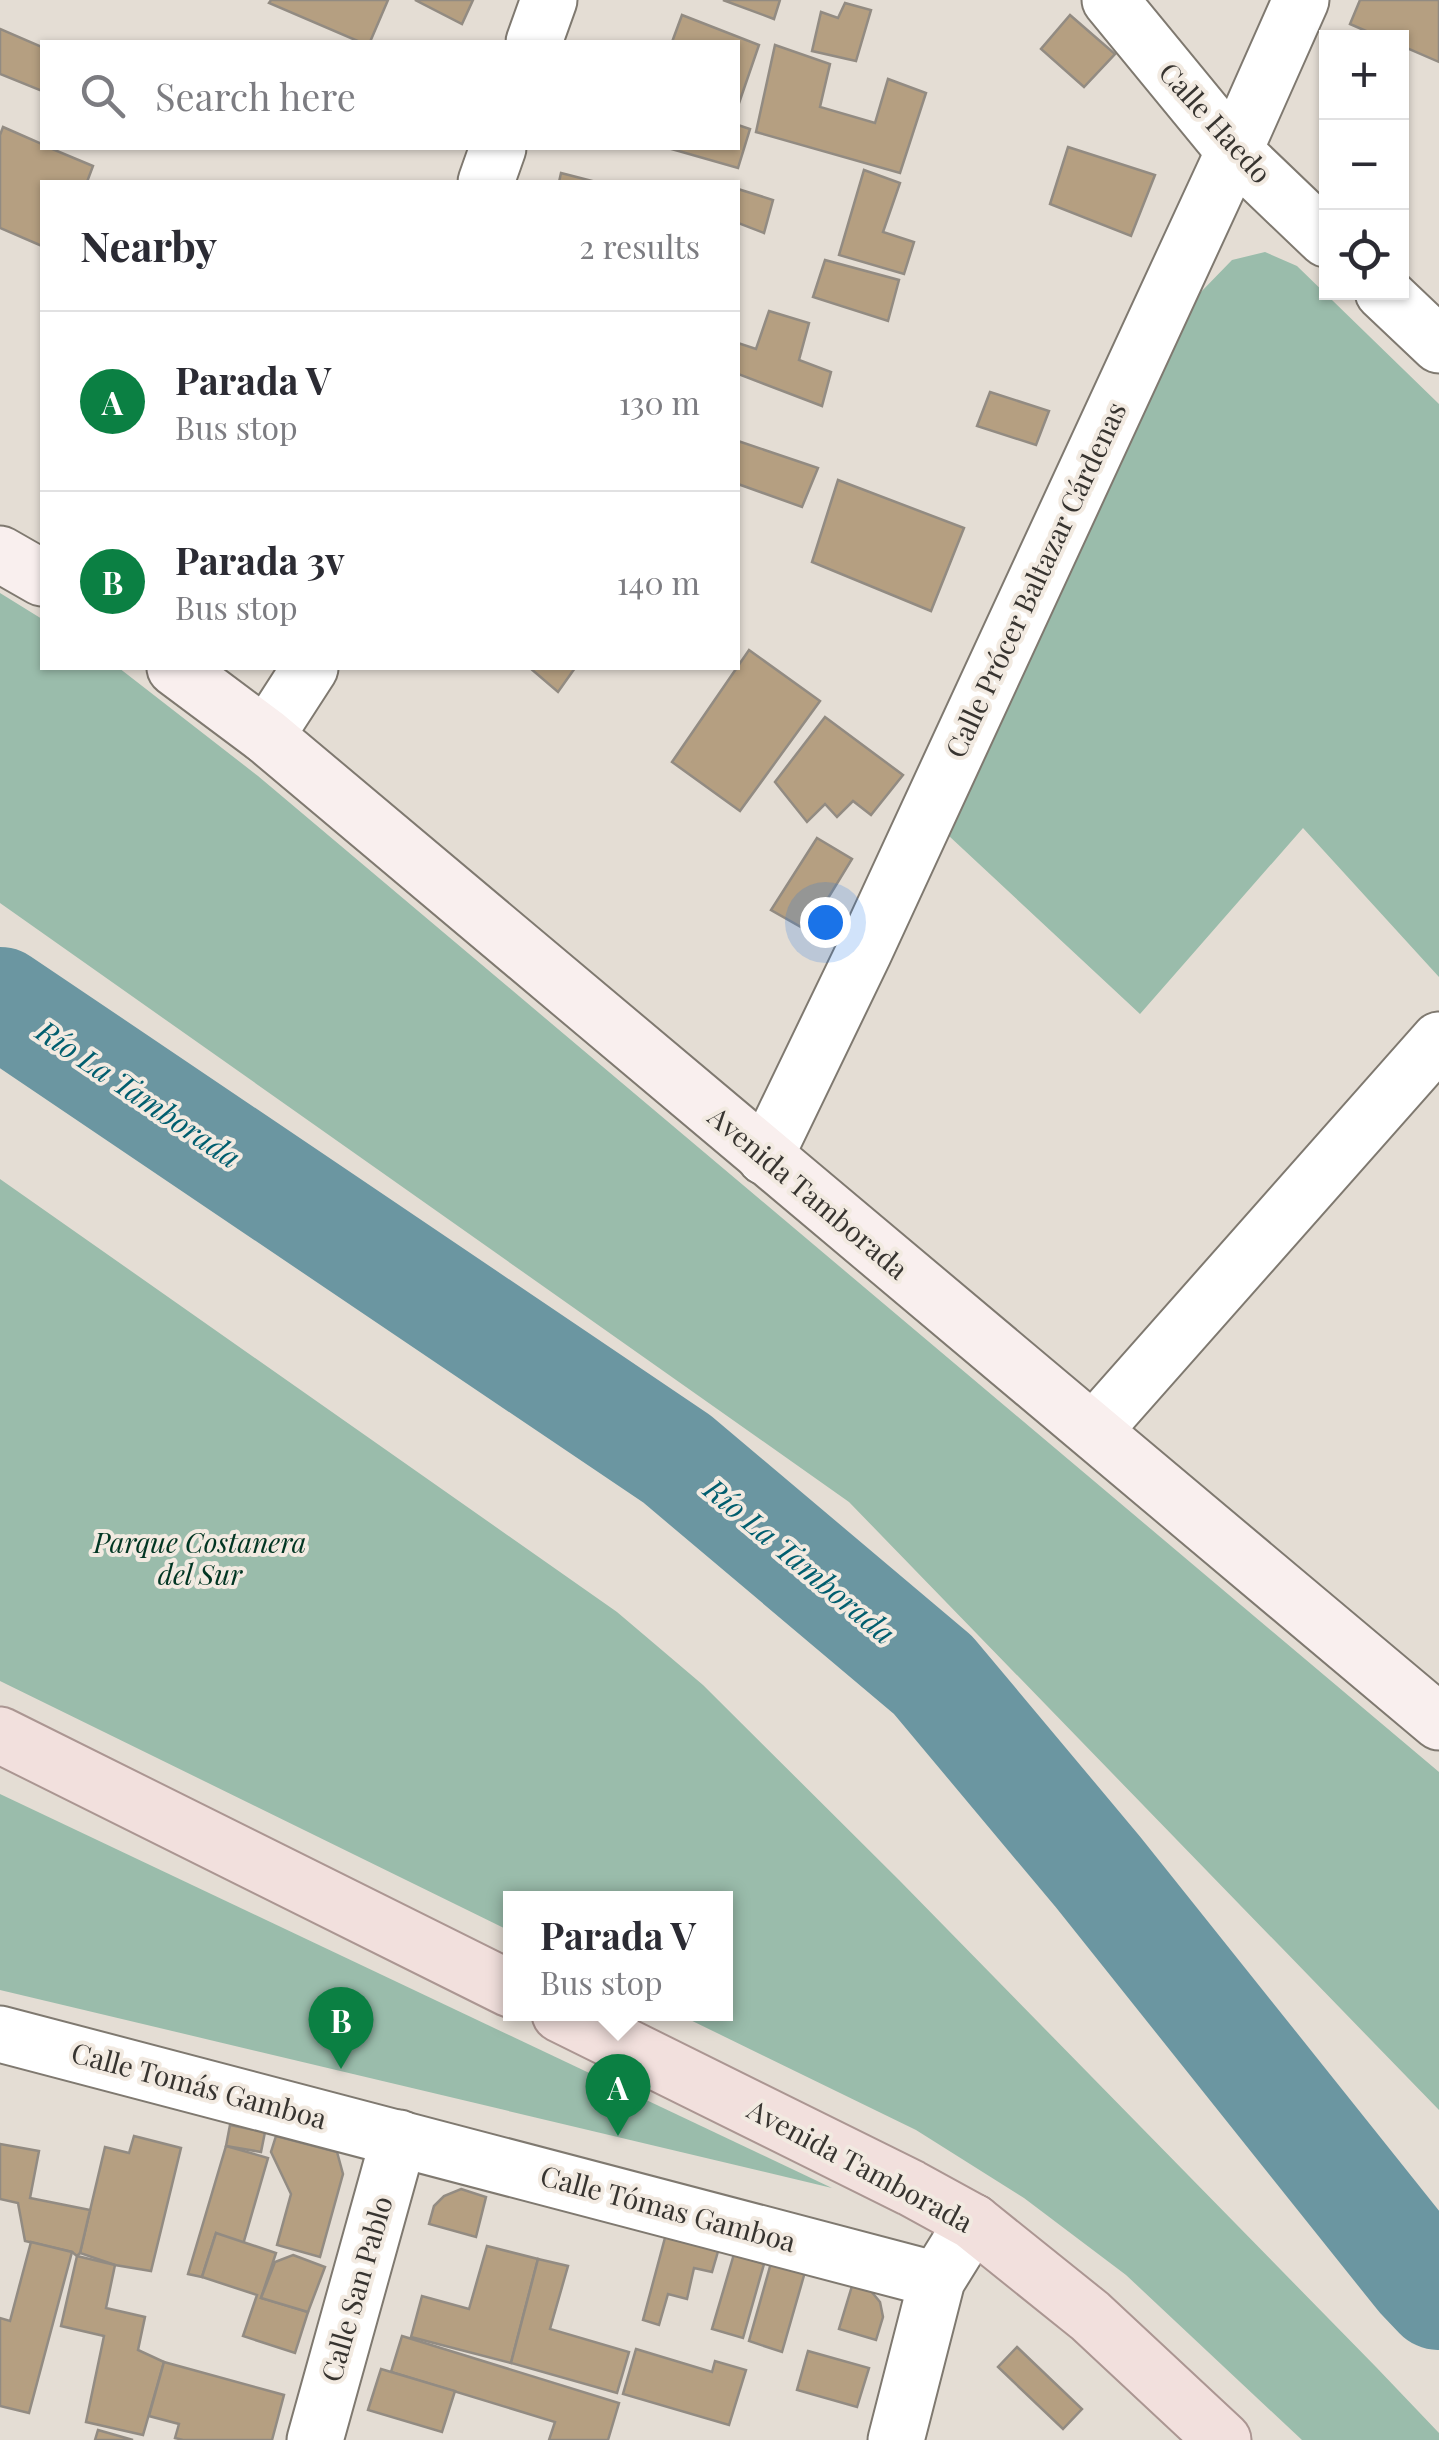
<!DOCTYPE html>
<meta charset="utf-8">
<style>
:root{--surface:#fff;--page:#f7f7f7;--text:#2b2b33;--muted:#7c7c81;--line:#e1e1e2;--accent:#0b8043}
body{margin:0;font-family:"Playfair Display",serif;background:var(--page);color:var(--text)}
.controls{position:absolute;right:30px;top:30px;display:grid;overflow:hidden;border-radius:0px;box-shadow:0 2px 8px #0004}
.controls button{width:90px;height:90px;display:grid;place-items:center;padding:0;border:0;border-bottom:2px solid var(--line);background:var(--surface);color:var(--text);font:50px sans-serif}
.you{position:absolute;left:825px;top:922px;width:35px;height:35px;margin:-25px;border:8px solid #fff;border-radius:50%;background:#1a73e8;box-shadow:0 0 0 15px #1a73e833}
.badge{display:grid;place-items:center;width:65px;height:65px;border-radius:50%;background:var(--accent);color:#fff;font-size:32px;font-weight:700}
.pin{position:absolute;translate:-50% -82px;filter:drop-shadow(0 2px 5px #0008)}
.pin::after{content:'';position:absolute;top:52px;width:35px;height:30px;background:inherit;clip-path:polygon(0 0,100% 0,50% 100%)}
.popup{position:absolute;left:503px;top:1891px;width:230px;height:130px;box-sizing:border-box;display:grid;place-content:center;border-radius:0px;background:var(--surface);filter:drop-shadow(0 2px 8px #0005);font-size:32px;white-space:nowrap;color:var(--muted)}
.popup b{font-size:38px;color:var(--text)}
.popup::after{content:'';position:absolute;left:50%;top:100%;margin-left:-20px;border:20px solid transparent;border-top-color:var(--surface)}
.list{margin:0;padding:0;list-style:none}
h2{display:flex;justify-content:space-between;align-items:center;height:130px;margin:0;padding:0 40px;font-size:42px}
h2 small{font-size:32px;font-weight:400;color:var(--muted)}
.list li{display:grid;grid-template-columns:65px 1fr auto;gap:30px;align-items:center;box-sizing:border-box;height:180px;padding:0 40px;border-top:2px solid var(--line)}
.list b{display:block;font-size:38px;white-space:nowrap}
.list p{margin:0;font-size:32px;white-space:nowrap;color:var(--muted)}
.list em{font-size:32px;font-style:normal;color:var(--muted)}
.icon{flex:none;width:55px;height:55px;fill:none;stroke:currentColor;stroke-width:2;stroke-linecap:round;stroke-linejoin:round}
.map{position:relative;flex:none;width:1439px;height:2440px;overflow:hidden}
.search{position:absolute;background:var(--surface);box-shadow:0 2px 8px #0004;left:40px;top:40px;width:700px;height:110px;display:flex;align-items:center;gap:25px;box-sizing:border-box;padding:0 35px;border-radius:0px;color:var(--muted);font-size:38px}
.panel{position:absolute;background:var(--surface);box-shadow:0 2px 8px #0004;left:40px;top:180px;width:700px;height:490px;border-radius:0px}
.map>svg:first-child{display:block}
</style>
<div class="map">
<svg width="1439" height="2440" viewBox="0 0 1439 2440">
<rect width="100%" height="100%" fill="#e4ddd4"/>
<!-- green -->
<g fill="#9abcab">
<path d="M 1265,252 L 1297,266 L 1439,404 L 1439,977 L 1303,828 L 1140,1014 L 949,836 L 1198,295 L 1232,260 Z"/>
<path d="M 0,593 L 42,619 L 42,668 L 119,668 L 258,776 L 1439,1772 L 1439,2110 L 849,1502 L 0,903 Z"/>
<path d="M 0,1179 L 617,1612 L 703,1685 L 899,1880 L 1376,2367 L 1439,2433 L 1439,2440 L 1302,2440 L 1126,2275 L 1024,2198 L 916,2130 L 678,2014 L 726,2014 L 726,1898 L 510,1898 L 510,1931 L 0,1681 Z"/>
<path d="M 0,1794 L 832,2188 L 0,1990 Z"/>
</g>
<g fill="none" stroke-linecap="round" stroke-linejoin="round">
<!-- river -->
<path stroke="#6b96a1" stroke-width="110" d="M 0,1002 L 677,1459 L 933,1675 L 1098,1872 L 1420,2275 L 1439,2295"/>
</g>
<!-- building -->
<g fill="#b59f81" stroke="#928b82" stroke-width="2.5">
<path d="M 271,0 L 388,0 L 370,42 L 360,42 L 269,3 Z"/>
<path d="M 415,0 L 473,0 L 462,24 Z"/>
<path d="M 723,0 L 780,0 L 774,19 Z"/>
<path d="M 1360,0 L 1439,0 L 1439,62 L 1402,46 L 1402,38 L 1382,38 L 1350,24 Z"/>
<path d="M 845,3 L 871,10 L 856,61 L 812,51 L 821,12 L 838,18 Z"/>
<path d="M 682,15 L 759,45 L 738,106 L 738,42 L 672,42 Z"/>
<path d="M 1070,15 L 1115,54 L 1084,87 L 1041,49 Z"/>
<path d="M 0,29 L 42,47 L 42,91 L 0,74 Z"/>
<path d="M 775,45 L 830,64 L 820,107 L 875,123 L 888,79 L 926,93 L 900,173 L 756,132 Z"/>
<path d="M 738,125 L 750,129 L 738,168 L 668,148 L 738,148 Z"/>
<path d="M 3,127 L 42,144 L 42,148 L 50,148 L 93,166 L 87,182 L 42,182 L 42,246 L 0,228 L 0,135 Z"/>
<path d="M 1068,147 L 1155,175 L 1131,236 L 1050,204 Z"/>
<path d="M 864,170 L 900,183 L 883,232 L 914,242 L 904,274 L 839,255 Z"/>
<path d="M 561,173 L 596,182 L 559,182 Z"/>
<path d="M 738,189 L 773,200 L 764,233 L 738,223 Z"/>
<path d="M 825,260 L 899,280 L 888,321 L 813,297 Z"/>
<path d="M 769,311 L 809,323 L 799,360 L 831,372 L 822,406 L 738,374 L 738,343 L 756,349 Z"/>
<path d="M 990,392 L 1049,411 L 1036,445 L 977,426 Z"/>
<path d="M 738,441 L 818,468 L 802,507 L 738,484 Z"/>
<path d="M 838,480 L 964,528 L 931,611 L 812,562 Z"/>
<path d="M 749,650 L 820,701 L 740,811 L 672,762 Z"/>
<path d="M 530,668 L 575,668 L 558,692 Z"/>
<path d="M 825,717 L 903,775 L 871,815 L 853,801 L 837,817 L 825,804 L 807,822 L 775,782 Z"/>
<path d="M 817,838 L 852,859 L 808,931 L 771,910 Z"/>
<path d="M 230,2125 L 265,2132 L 261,2152 L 226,2146 Z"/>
<path d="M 134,2136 L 181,2148 L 151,2271 L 115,2265 L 80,2253 L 105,2147 L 129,2153 Z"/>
<path d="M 276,2136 L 337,2152 L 343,2174 L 320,2257 L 277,2245 L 291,2194 L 271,2152 Z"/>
<path d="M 0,2144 L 39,2151 L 30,2198 L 90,2210 L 80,2253 L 77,2256 L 72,2252 L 25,2241 L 18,2203 L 0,2199 Z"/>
<path d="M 226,2146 L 268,2158 L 242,2248 L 216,2233 L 202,2277 L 188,2274 Z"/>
<path d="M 461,2189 L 486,2197 L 476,2237 L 429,2224 L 434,2206 L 444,2196 Z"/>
<path d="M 216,2233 L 276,2253 L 261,2298 L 308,2312 L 295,2353 L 243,2336 L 257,2295 L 202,2277 Z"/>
<path d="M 666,2234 L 719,2248 L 712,2272 L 694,2268 L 687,2299 L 668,2294 L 659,2325 L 643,2320 Z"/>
<path d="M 31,2242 L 72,2252 L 29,2413 L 0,2406 L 0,2318 L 10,2321 Z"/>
<path d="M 487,2246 L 538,2259 L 511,2363 L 411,2337 L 422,2296 L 469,2309 Z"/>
<path d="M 734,2254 L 764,2264 L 743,2338 L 712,2329 Z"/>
<path d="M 293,2255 L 325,2267 L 308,2312 L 261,2298 L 275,2262 Z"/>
<path d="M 77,2256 L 115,2265 L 106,2308 L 145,2317 L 138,2350 L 164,2362 L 143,2435 L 86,2422 L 104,2336 L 61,2326 Z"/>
<path d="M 538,2259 L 568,2266 L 550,2329 L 629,2352 L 617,2393 L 511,2363 Z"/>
<path d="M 771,2263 L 805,2272 L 782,2352 L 749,2341 Z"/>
<path d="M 852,2286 L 871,2291 L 880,2302 L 883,2317 L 876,2340 L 839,2329 Z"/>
<path d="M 402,2336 L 619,2403 L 608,2440 L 549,2440 L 555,2422 L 391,2372 Z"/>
<path d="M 1017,2347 L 1082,2409 L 1063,2429 L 998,2367 Z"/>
<path d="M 636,2349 L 712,2372 L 715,2361 L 746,2370 L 729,2425 L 623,2394 Z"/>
<path d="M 808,2351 L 869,2368 L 857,2407 L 797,2390 Z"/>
<path d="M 164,2362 L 284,2395 L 272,2440 L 183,2440 L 175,2438 L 179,2424 L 149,2416 Z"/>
<path d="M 381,2369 L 455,2391 L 442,2432 L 368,2410 Z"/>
<path d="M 98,2430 L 133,2440 L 95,2440 Z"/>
</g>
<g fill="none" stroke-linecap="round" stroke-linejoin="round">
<defs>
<g id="street">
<path d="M 1110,0 L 1234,151 L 1326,239"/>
<path d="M 534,42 L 549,0"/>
<path d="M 486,182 L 498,148"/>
<path d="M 1383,292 L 1439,345"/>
<path d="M 266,736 L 310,668"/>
<path d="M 765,1157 L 864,952 L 1234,151 L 1301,0"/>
<path d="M 1094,1430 L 1439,1040"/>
<path d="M 0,2034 L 937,2280"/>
<path d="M 315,2440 L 399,2138"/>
<path d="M 896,2440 L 937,2280 L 973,2222"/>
</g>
<g id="secondary">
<path d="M 0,554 L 42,578"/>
<path d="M 175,668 L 266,736 L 1439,1722"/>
</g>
<g id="primary">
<path d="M 0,1735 L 510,1989"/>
<path d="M 560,2014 L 911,2188 L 973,2222 L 1090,2316 L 1223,2440"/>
</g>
</defs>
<!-- street casing -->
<use href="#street" stroke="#7f7970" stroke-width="59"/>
<!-- secondary casing -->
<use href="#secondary" stroke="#7f7970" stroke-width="59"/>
<!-- primary casing -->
<use href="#primary" stroke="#ab9692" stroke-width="59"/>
<!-- street -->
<use href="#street" stroke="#fff" stroke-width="55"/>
<!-- secondary -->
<use href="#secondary" stroke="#f9efee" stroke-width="55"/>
<!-- primary -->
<use href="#primary" stroke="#f2e0dd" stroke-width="55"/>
</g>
<g text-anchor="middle" stroke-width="8" stroke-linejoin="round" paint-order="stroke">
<!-- street labels -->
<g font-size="28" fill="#373430" stroke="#f2eae1">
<text transform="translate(1215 123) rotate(48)" y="10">Calle Haedo</text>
<text transform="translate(1036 580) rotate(-65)" y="10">Calle Prócer Baltazar Cárdenas</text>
<text transform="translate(808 1193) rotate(40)" y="10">Avenida Tamborada</text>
<text transform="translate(199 2086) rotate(15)" y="10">Calle Tomás Gamboa</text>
<text transform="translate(860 2166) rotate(28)" y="10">Avenida Tamborada</text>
<text transform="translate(668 2209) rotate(15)" y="10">Calle Tómas Gamboa</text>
<text transform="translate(357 2289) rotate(-74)" y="10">Calle San Pablo</text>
</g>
<!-- park labels -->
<g font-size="28" font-style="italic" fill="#003522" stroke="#f2eae1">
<text x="200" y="1553">Parque Costanera<tspan x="200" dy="32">del Sur</tspan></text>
</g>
<!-- water labels -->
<g font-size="30" font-style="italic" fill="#005e6f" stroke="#f2eae1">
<text transform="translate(138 1095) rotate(34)" y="10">Río La Tamborada</text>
<text transform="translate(799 1562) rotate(40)" y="10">Río La Tamborada</text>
</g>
</g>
</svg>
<div class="controls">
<button>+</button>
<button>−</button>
<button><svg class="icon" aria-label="locate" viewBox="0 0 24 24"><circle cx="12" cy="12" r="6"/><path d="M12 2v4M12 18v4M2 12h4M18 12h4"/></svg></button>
</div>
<div class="you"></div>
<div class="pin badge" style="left:618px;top:2136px">A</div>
<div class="popup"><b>Parada V</b>Bus stop</div>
<div class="pin badge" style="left:341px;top:2069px">B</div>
<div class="search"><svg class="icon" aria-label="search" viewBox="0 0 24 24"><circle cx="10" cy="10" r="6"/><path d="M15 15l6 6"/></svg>Search here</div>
<section class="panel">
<h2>Nearby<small>2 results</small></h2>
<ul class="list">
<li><span class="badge">A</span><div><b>Parada V</b><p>Bus stop</p></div><em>130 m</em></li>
<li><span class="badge">B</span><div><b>Parada 3v</b><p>Bus stop</p></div><em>140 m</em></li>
</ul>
</section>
</div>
